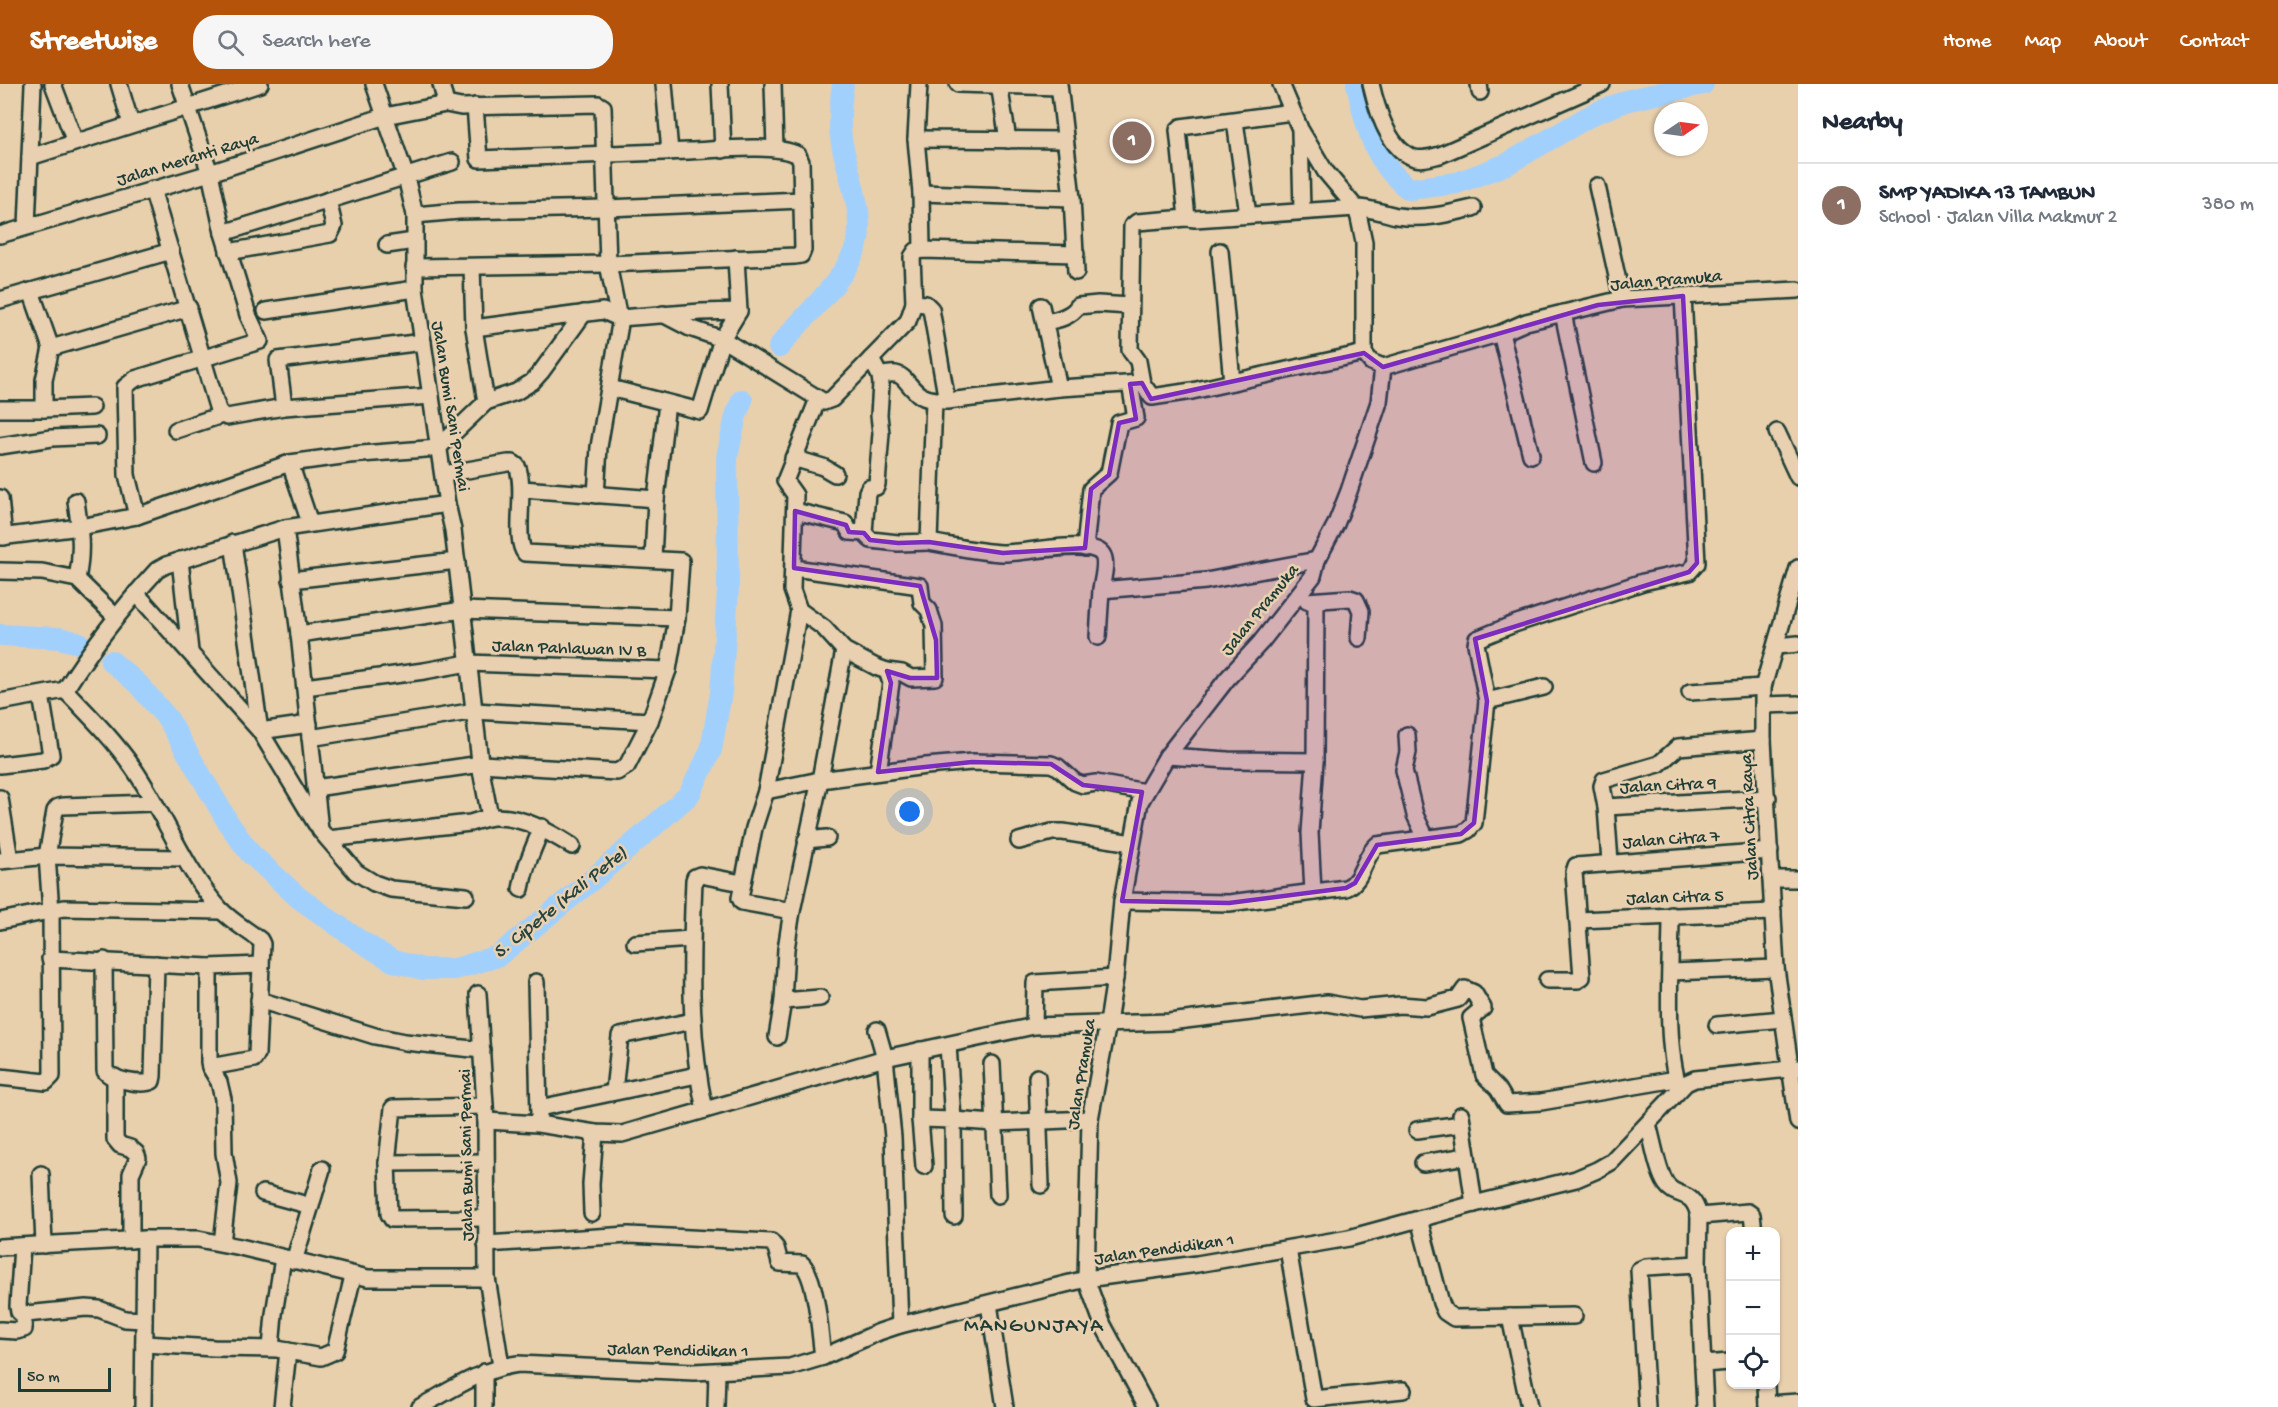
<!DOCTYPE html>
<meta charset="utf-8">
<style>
:root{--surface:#fff;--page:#f6f6f7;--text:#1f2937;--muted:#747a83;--line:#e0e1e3;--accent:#b45309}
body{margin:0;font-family:"Gochi Hand",sans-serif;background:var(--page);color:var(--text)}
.controls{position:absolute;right:18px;bottom:18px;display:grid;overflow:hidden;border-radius:12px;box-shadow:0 2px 4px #0004}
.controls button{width:54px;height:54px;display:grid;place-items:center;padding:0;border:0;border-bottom:2px solid var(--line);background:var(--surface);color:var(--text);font:30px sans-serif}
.compass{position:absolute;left:1654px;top:18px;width:54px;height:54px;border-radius:50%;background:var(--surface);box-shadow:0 2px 4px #0004;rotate:77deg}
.scale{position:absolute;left:18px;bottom:15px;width:93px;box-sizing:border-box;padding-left:6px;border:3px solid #1f3d34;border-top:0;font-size:16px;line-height:21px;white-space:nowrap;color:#1f3d34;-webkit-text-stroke:4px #e9d0b1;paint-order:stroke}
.you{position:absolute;left:910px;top:728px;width:21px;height:21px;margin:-15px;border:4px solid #fff;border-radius:50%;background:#1a73e8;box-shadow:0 0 0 9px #1a73e833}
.badge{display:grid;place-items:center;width:39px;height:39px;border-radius:50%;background:var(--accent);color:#fff;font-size:20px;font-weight:700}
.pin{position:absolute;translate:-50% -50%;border:3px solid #fff;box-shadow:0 2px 6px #0006}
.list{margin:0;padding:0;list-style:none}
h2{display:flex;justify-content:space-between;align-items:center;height:78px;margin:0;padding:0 24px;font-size:26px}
h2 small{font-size:20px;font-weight:400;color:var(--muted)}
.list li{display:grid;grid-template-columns:39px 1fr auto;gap:18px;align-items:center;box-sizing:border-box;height:84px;padding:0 24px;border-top:2px solid var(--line)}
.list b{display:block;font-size:22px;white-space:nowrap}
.list p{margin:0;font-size:20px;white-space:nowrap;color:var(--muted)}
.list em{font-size:20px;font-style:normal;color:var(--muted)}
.icon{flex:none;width:33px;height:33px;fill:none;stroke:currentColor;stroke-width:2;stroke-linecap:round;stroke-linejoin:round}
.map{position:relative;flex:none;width:1798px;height:1323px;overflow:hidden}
header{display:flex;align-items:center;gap:36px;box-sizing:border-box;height:84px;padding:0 30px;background:var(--accent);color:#fff}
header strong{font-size:28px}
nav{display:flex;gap:33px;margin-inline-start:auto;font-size:21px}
.search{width:420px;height:54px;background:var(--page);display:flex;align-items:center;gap:15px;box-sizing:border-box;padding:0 21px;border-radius:24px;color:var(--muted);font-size:22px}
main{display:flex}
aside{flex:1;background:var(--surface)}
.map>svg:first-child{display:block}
</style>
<header>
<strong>Streetwise</strong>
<div class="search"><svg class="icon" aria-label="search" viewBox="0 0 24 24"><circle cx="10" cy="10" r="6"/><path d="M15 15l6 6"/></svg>Search here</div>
<nav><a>Home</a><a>Map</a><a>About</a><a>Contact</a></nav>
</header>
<main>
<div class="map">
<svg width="1798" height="1323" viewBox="0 0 1798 1323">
<rect width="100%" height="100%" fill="#e9d0ad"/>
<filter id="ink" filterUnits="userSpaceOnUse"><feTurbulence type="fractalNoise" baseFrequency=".0167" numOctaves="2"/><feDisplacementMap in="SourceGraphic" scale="12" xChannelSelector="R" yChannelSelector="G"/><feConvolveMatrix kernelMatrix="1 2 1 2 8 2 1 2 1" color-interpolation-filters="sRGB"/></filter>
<g filter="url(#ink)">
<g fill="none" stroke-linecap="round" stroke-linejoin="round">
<!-- river -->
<g stroke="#a1d0fd" stroke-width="22">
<path d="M 1357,0 C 1366,42 1373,77 1409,105 L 1457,99 L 1507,80 L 1595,29 L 1629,16 L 1703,0"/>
<path d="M 779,263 C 803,232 846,197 857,160 C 865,131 848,89 842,60 C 838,40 840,20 843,0"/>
<path d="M 0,551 L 59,554 L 79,559"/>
<path d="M 111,577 L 138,600 L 168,635 L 229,740 L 250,769 L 299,814 L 357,855 L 393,877 L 423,885 L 455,885 L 498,872 L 593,795 L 689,711 L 711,666 L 721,609 L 728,506 L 727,373 L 736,332 L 742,316"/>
</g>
<defs>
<g id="minor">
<path d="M 53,0 L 75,58"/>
<path d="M 119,0 L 131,40"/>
<path d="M 374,0 L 406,93 L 415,131 L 415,205 L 447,420 L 453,446 L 481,686 L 490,733"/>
<path d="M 664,0 L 670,68"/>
<path d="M 720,0 L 723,66"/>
<path d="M 773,0 L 775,65"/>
<path d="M 919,0 L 916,55 L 921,109 L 922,166"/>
<path d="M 958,0 L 1059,3"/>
<path d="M 999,0 L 1008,56"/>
<path d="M 1059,0 L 1072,114 L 1076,188"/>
<path d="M 1281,0 L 1300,45 L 1325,87 L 1356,124 L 1359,134 L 1364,158 L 1364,269 L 1371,278 L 1383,283"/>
<path d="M 1371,0 C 1376,22 1388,64 1412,73 C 1420,77 1431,73 1440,71 L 1602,0"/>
<path d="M 1479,0 L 1480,8"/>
<path d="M 446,20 L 461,23 L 598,20 L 603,23 L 608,180 L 620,240 L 599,363 L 596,411"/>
<path d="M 1292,28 L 1181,43 L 1178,46 L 1187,134 L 1195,135 L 1356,124 C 1371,124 1383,129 1397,132 C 1423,136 1448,130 1473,124"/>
<path d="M 1235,37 L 1248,131"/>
<path d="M 1300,48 L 1302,126"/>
<path d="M 916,55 L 1065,56"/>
<path d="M 30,73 L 260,0"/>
<path d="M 1597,102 L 1622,215"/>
<path d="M 152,105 L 218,326 L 222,331 L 227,333 L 284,323 L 431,312"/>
<path d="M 921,109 L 1072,114"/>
<path d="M 415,131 L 459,127 L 607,124 L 802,116"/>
<path d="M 1187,134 L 1137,138 L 1132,142 L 1130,266 L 1138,277 L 1142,299 L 1152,313 L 1192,307 L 1364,269"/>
<path d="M 27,142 L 33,0"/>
<path d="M 223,149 L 452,78"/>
<path d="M 0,151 L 210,89 L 385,32 L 446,20 L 441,0"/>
<path d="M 387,161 L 414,157"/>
<path d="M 1220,167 L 1232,298"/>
<path d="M 228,168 L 330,150 L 334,142 L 328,116"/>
<path d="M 414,183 L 608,180 L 795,172 L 801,171 L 803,166 L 801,78 L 798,71 C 773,59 718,66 689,67 C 619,70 549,72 479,75 L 475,22"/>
<path d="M 472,183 L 474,244 L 486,318"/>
<path d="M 31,207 L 51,264"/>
<path d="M 0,216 L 171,167"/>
<path d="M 914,219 L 926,220 L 931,225 L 947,317 L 1059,304 L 1142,299"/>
<path d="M 1041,222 L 1059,304"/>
<path d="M 266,227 L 415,205"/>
<path d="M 1563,229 L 1594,379"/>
<path d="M 663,230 L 690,244 L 722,255 L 824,318 L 832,315 L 908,237 L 914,219 L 912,173 L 916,167 L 922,166 L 1076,170"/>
<path d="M 1045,238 C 1057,236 1071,233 1078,222 L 1098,220 L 1130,222"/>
<path d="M 474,244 L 603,227 L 619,234 L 701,228 L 739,227"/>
<path d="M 1501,249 L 1531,371"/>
<path d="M 880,292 C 906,284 903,299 920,311 C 927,316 936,316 944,317"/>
<path d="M 610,304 L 700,327 L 722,255 L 739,227 L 736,174"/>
<path d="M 284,323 L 278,276 L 423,258"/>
<path d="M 0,325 L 44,325 L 44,296 L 51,264 L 189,224"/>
<path d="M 44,325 L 92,323"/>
<path d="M 176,346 L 222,331"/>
<path d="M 1777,348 L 1798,393"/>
<path d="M 0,362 L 52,354 L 97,352"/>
<path d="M 793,374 L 823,383 L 835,390"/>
<path d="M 290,379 L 310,439"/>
<path d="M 522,405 L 656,415"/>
<path d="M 0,414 L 4,453"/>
<path d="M 76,417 C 80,445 83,467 77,495"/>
<path d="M 795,427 L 845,439 L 850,448 L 864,449 L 871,456 L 898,459 L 929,458 L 934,316"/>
<path d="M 137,432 L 127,391 L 125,303 L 135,295 L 260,257 L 248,231 L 223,149 L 210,89 L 180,0"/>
<path d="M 285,444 L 299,550 L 320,746 L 356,788 L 374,799 L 391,805 L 466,812"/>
<path d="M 864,449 L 867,408 L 869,404 L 876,403 L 877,400 L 881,349 L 879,331 L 881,300 L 880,292 L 871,275"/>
<path d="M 0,453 L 80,443 L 137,432 L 290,379 L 349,371 L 438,364 L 486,318 L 516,308 L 532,298 L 541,288 L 584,229"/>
<path d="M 929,458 C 953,462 978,468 1002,469 C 1021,470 1089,454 1102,470 C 1108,478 1102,497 1101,506 L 1206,497 L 1317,476"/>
<path d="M 233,459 L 260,647 L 309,640"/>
<path d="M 1085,464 L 1091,405 L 1109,389 L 1119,339 L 1136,334 L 1130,300"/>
<path d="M 653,475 L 656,415 L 667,319"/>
<path d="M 180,476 L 190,567"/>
<path d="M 794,484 L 920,502 L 922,519 L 929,526 L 934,542 L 935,593 L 911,594 L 902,589 L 887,587 L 876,583 L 844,566 L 824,544 L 799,526 L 792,506 L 795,411 L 785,397 L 818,315"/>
<path d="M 1798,484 L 1763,603 L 1763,656 L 1776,884 L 1798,1038"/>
<path d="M 0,487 L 42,488 L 77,495 L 116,533"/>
<path d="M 291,496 L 457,477"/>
<path d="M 136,509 L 260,647 L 316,740"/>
<path d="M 1307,517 L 1350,514 L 1356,516 L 1361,527 L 1359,554"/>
<path d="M 299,550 L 463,526 L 677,534"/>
<path d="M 1098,553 L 1101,506"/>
<path d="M 1776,562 L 1798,560"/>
<path d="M 305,603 L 424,587 L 468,579 L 668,586"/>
<path d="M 65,606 C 89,631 114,656 134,685 C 165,730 183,784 220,825 C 231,837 247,846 260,856 L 262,860 L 257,970 L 254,975 L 210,983 L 209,978 L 209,883"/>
<path d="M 1690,608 L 1763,603"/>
<path d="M 1487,617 L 1544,603"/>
<path d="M 0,618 L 65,606 C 92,563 123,523 157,486 L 166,481 L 285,444 L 447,420"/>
<path d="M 1763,621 L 1798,620"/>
<path d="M 1407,651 L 1408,668 L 1404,686 L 1415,731 L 1426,754"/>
<path d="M 310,654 L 475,627 L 650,637"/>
<path d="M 1167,672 L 1228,676 L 1315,677"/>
<path d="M 0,681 L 43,676 L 51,671 L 41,611"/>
<path d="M 878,688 L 891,599 L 887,587"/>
<path d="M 315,704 L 481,680 L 617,688 L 627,682 L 650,637 L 668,586 L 677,534 L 681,477 L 525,469 C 513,455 527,404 517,382 L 513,379 L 508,379 L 444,390"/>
<path d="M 766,707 L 820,696 L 926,682 L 972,678 L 1051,680 L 1058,683 L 1075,698 L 1083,701 L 1096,699 L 1145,708"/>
<path d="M 0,714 L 10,776"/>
<path d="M 1606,723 L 1768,714"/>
<path d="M 328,755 L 470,739 C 477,737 485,734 493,733 C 522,732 548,747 572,762"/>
<path d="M 806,756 L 827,754"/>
<path d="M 1019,757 L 1052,748 L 1063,748 L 1132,759"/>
<path d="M 0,777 L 47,772 L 183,774"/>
<path d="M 1610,778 L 1606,723 L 1602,702 L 1604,696 L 1659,680 L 1678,663 L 1763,656"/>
<path d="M 1771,795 L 1798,795"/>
<path d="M 521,805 C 525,781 533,766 542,743"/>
<path d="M 1313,808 L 1310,749 L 1315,677 L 1316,517"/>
<path d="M 1122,817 L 1229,819 L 1346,804 C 1363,797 1363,773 1377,761 L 1461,750 L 1468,746 L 1474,739 L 1487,617 L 1476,560 L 1477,555 L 1514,540 L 1643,498 L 1689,488 L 1697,479 L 1683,212"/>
<path d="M 792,827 L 742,818 L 740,814 L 754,744 L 766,707 L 799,526"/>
<path d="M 1671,831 C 1671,882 1664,957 1679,1004"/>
<path d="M 1578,836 L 1773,828"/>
<path d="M 0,837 L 64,824 L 221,827"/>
<path d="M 635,859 L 691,855"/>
<path d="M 50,875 L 209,883 L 261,881"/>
<path d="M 104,876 L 105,987 C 111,996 142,1002 152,997 L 153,992 L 156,880"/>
<path d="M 1671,888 L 1776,884"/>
<path d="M 1547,896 L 1578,896 L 1582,893 L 1574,788 L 1576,782 L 1770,767"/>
<path d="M 536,898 L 539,1031"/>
<path d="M 478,910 L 486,1037 L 487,1194 L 501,1282"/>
<path d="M 259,916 L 375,952 L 405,958 L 482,966"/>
<path d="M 783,917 L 820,914"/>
<path d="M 1717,941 L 1783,935"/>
<path d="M 1034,942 L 1035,899 L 1115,894"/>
<path d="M 877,946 L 885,974 L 893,1053 L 900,1241"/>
<path d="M 777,953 L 783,917 L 786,865 L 792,827 L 820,696 L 844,566"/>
<path d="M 948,961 L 953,1036 L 994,1039 L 1090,1035"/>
<path d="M 920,966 L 920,1035 L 924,1082"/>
<path d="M 992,980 L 998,1111"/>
<path d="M 210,983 L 219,998 L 223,1015 L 224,1069 L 229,1099 L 222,1159"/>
<path d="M 0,993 L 46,998 L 52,992 L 51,827 L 47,772 L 55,727 L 58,723 L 63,722 L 153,719"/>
<path d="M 115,993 L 115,1055 L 120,1061 L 130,1064 L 136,1069 L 138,1074 L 131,1090 L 131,1156"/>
<path d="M 1037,993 L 1041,1101"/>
<path d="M 614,1007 L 620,952 L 692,937"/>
<path d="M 485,1022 L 393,1024 L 387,1079 L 389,1130 L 392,1135 L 485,1134"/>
<path d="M 539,1024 L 697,991"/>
<path d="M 705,1026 C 688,950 691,872 694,796 L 695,793 L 700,791 L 742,799"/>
<path d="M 1461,1031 L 1474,1120"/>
<path d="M 920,1035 L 953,1036 L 954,1132"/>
<path d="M 486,1037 L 538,1040 L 595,1049 L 622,1050 L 885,974 L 1034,942 L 1169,938 L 1327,919 L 1360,925 L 1400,921 L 1427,923 L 1458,915 L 1465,905 L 1474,909 L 1483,924 L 1471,934 L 1484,991 L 1498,1005 L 1507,1020 L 1541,1018 L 1676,995"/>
<path d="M 1648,1040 C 1653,1057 1657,1086 1666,1100 C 1677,1116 1692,1103 1699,1132 L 1748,1128 L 1752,1131 L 1754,1148"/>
<path d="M 1417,1046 L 1462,1040"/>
<path d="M 387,1079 L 486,1078"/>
<path d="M 1423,1079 L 1467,1072"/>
<path d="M 41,1090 L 44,1161"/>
<path d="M 263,1109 L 311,1122"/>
<path d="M 592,1129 L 591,1100 L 595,1049"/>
<path d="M 1699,1132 L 1698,1180 L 1705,1323"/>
<path d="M 1419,1135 L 1441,1219 L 1445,1228 L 1454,1234 L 1574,1232"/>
<path d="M 486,1160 L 629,1151 L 771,1158 L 776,1164 L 780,1179 L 802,1180 C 817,1195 820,1251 823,1273"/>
<path d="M 22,1162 L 18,1222 L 19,1228 L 24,1231"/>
<path d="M 0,1163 L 145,1155 L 198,1155 L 240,1163 L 368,1194 L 487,1194"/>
<path d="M 1288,1165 L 1314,1315 L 1403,1306"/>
<path d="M 294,1177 L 322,1085"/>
<path d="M 989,1220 L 1005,1323"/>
<path d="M 1510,1233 L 1529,1323"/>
<path d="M 0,1246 L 17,1247 L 24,1245 L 24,1231 L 26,1230 L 86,1224 L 99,1225 L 125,1235 L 144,1236"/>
<path d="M 144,1260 L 214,1264 L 277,1265 L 321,1273 L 335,1267 L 353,1192"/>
<path d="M 271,1264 L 274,1230 L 283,1174"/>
<path d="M 1703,1280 L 1730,1278"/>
<path d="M 1766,1300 L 1767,1323"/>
<path d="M 1767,1320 L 1798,1318"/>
<path d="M 143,1323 L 145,1155"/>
<path d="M 282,1323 L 288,1267"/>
<path d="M 420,1323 C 451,1306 482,1285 518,1280 L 694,1288 L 790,1283 L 823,1273 L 879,1248 L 900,1241 L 1086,1195 L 1197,1180 L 1349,1154 L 1474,1120 L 1576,1095 L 1597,1086 L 1611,1078 L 1686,999 L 1695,995 L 1798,984"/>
<path d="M 484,1323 L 484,1288"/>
<path d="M 716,1323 L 717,1288"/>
<path d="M 1147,1323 L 1103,1241 L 1086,1195 L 1090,1035 L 1108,939 L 1115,894 L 1122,817 L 1140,718 L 1167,672 L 1227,595 L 1261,558 L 1313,492 L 1317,476 L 1336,440 L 1349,407 L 1379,318 L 1383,283 L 1501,249 L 1526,238 L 1622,215 L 1798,206"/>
<path d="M 1647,1323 L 1639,1186 L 1646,1183 L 1698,1180"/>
</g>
</defs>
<!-- minor casing -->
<use href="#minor" stroke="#1f3d34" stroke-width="20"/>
<!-- minor -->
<use href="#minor" stroke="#e9d0b1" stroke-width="15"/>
</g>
</g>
<!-- marked area -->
<path fill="#7b2cbf" fill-opacity="0.2" stroke="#7b2cbf" stroke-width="4.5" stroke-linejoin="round" d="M 1683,212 L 1697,479 L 1689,488 L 1475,555 L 1487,617 L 1474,739 L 1461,750 L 1377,761 L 1355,799 L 1346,804 L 1229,819 L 1122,817 L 1142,708 L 1083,701 L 1051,680 L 972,678 L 878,688 L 891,599 L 887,587 L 910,594 L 937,594 L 936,556 L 920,502 L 794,484 L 795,427 L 846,441 L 849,448 L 864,449 L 870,456 L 898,459 L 929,458 L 1003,469 L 1085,464 L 1091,405 L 1109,391 L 1119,339 L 1136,335 L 1130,300 L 1142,299 L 1151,315 L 1364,269 L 1383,283 L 1598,221 Z"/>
<g text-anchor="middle" stroke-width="5" stroke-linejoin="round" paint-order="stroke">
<!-- street labels -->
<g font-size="18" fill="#1f3d34" stroke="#e9d0b1">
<text transform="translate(187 74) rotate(-17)" y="6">Jalan Meranti Raya</text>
<text transform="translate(1666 195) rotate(-5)" y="6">Jalan Pramuka</text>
<text transform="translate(452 322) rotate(81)" y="6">Jalan Bumi Sani Permai</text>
<text transform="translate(1259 525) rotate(-51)" y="6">Jalan Pramuka</text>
<text transform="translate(569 563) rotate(2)" y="6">Jalan Pahlawan IV B</text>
<text transform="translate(1668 700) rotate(-3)" y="6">Jalan Citra 9</text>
<text transform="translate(1748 733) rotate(-93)" y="6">Jalan Citra Raya</text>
<text transform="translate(1671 754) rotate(-4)" y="6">Jalan Citra 7</text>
<text transform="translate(1675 812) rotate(-2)" y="6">Jalan Citra 5</text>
<text transform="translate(1080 990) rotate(-81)" y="6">Jalan Pramuka</text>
<text transform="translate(465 1071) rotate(-91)" y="6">Jalan Bumi Sani Permai</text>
<text transform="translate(1164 1164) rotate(-8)" y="6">Jalan Pendidikan 1</text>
<text transform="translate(678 1265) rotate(1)" y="6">Jalan Pendidikan 1</text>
</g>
<!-- water labels -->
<g font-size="20" font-style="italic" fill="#26443e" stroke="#e9d0b1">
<text transform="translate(559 817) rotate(-39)" y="7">S. Cipete (Kali Pete)</text>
</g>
<!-- quarter labels -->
<g font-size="21" letter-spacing="1.5" fill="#1f3d34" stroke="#e9d0b1">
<text x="1034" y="1247">MANGUNJAYA</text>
</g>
</g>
</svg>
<div class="controls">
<button>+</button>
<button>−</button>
<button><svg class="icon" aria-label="locate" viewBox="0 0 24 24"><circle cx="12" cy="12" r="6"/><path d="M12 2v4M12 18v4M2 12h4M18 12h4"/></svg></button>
</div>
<svg class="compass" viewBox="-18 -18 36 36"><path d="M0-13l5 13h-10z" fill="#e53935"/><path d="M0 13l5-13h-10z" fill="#747a83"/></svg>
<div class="scale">50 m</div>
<div class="you"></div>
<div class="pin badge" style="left:1132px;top:57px;background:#8d6e63">1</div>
</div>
<aside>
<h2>Nearby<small></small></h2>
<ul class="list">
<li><span class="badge" style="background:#8d6e63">1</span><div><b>SMP YADIKA 13 TAMBUN</b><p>School · Jalan Villa Makmur 2</p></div><em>380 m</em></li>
</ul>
</aside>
</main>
